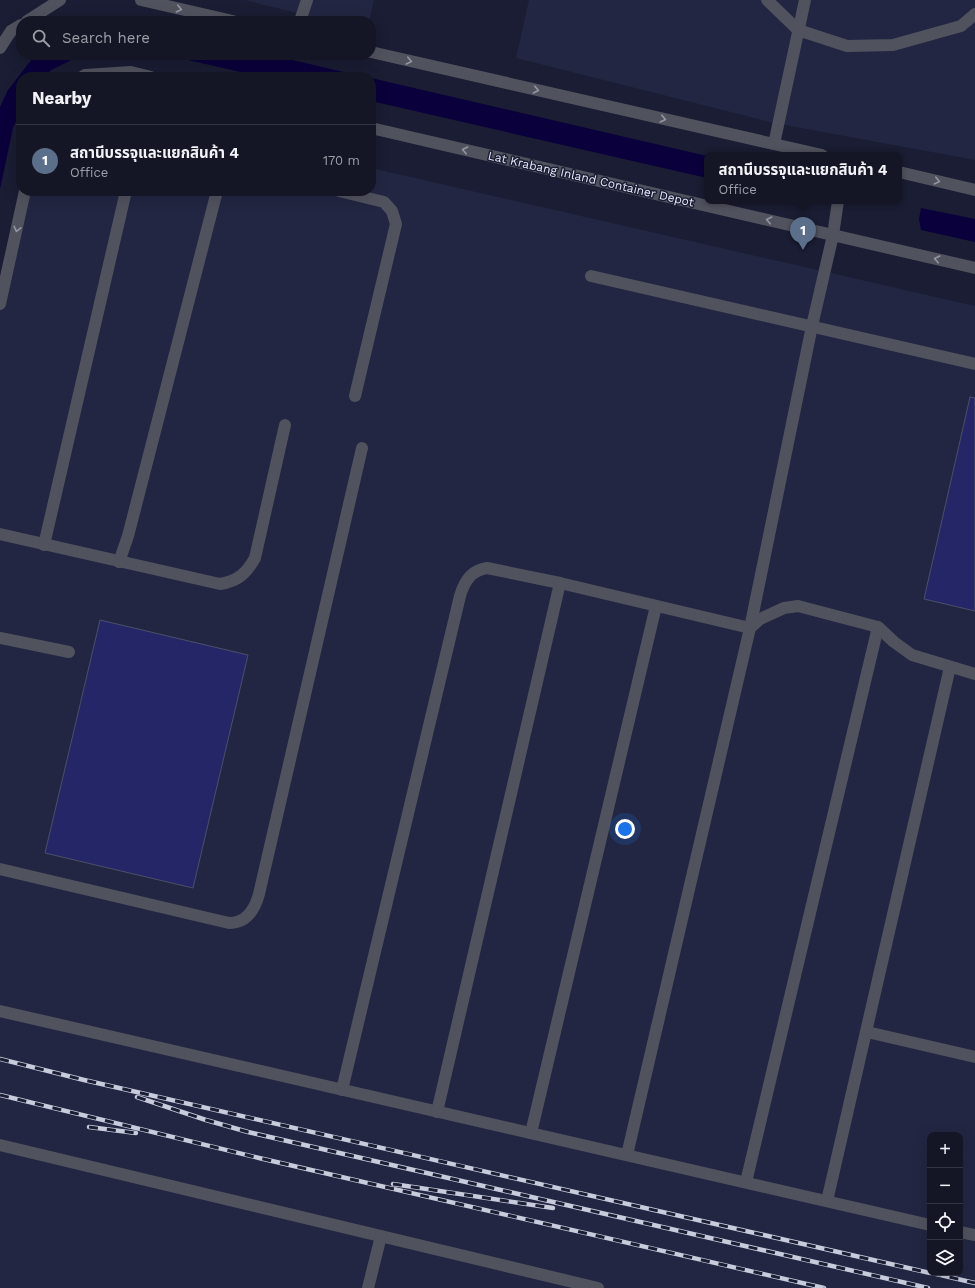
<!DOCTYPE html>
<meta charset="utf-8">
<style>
:root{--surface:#141626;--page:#1d1f2e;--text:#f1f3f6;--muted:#9d9fa7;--line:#333543;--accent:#1a73e8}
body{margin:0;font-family:"Work Sans","Noto Sans Thai",sans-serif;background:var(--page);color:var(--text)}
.controls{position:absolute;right:12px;bottom:12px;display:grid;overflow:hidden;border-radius:8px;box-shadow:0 4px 16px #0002}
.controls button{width:36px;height:36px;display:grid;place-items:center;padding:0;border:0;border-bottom:1px solid var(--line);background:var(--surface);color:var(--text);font:20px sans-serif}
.you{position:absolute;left:625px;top:829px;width:14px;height:14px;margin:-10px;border:3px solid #fff;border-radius:50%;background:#1a73e8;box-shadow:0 0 0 6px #1a73e833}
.badge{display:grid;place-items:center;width:26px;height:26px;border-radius:50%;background:var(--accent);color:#fff;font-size:13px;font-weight:700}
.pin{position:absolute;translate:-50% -33px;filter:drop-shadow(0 1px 2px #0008)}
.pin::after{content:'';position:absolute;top:21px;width:14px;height:12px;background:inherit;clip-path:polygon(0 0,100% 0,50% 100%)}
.popup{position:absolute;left:704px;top:152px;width:198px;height:52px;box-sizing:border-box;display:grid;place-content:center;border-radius:8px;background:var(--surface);filter:drop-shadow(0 1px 3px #0005);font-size:13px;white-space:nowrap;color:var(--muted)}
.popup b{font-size:15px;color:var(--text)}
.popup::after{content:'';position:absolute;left:50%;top:100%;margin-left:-8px;border:8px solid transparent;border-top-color:var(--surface)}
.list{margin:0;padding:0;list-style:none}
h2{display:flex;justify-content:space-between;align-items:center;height:52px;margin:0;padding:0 16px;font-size:17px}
h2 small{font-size:13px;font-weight:400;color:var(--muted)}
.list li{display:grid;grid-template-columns:26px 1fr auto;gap:12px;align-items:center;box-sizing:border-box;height:72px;padding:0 16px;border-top:1px solid var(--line)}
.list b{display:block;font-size:15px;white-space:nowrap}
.list p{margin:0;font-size:13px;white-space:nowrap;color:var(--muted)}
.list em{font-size:13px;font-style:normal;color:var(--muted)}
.icon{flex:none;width:22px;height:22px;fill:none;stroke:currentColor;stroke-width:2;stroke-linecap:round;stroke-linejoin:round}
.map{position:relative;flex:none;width:975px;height:1288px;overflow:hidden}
.search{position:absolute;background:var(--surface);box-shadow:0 4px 16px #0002;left:16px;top:16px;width:360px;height:44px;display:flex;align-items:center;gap:10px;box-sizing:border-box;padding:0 14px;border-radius:16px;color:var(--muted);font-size:15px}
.panel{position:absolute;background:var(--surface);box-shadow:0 4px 16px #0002;left:16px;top:72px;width:360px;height:124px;border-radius:16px}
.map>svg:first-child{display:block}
</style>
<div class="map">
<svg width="975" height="1288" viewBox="0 0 975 1288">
<rect width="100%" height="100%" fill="#1a1d33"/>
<!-- built -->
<g fill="#222642" fill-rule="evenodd">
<path d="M 245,0 L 374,0 L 369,21 L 329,21 Z"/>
<path d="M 529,0 L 975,0 L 975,160 L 774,123 L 516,58 Z"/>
<path d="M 371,168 L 975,306 L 975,1288 L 0,1288 L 0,283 L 21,191 L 371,191 ZM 930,1135 L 960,1135 L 960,1273 L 930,1273 Z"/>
</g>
<!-- water -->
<g fill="#0a003b">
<path d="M 38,55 L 82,55 L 51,70 L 45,77 L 21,77 L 21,111 L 13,128 L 0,189 L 0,107 L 8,90 L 32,59 Z"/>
<path d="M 166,55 L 271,55 L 365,77 L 263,77 Z"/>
<path d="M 371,78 L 707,156 L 707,178 L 371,101 Z"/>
<path d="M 921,208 L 975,219 L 975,242 L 921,230 L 919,219 Z"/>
</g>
<!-- building -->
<g fill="#252667" stroke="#4b5069">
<path d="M 970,397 L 975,398 L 975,611 L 924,599 Z"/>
<path d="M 100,620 L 248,655 L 193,888 L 45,853 Z"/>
</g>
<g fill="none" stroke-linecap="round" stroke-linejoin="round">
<!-- lane -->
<g stroke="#50525e" stroke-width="12">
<path d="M 767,0 L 798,30 L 847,46 L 893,45 L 961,26 L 975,14"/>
<path d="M 300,21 L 307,0"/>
<path d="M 774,144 L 805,0"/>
<path d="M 339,191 L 384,202 L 392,211 L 396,224 L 355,396"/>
<path d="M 591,276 L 975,364"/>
<path d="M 0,534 L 220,584 C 238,581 246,574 255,558 L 285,425"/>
<path d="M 44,545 L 126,191"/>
<path d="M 119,562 L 128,536 L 217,191"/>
<path d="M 0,638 L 69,652"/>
<path d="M 0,869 L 229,923 C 247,923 255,909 259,894 L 362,448"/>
<path d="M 0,1011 L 930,1225"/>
<path d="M 867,1032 L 975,1057"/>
<path d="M 342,1090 L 460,596 C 464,582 471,570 487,568 L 560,583 L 750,628 L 760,619 L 771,614 L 784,608 L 798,606 L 878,627 L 894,642 L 912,655 L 975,674"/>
<path d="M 437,1112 L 560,583"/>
<path d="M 531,1133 L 656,606"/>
<path d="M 0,1145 L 598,1288"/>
<path d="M 627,1155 L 750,628 L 812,326 L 833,235 L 838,201"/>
<path d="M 746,1182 L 878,627"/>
<path d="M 827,1201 L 950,667"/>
<path d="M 960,1232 L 975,1235"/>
<path d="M 368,1288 L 381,1236"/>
</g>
<!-- street -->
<g stroke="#50525e" stroke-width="12">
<path d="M 141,0 L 233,21"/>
<path d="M 27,21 L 60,0"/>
<path d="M 0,48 L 11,31 L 21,25"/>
<path d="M 371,52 L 822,155"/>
<path d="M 82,77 L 85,75 L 131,72 L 151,77"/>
<path d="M 371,128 L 975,268"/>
<path d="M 899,172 L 975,190"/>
<path d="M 0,304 L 25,191"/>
</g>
<defs>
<g id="rail">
<path d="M 0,1059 L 84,1080 L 930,1273"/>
<path d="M 0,1095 L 259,1158 L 824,1288"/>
<path d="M 137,1097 L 206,1120 L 248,1132 L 928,1288"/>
<path d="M 89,1127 L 136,1133"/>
<path d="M 393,1184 L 553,1208"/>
<path d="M 932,1273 L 975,1283"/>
</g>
</defs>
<!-- rail casing -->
<use href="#rail" stroke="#c8cbdc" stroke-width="4.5"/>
<!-- rail -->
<use href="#rail" stroke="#1a1d33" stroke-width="3" stroke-dasharray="9" stroke-linecap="butt"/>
</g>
<!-- one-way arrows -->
<defs><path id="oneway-chevron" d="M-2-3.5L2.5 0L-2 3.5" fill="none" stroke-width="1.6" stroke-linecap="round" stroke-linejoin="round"/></defs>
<g stroke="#9496a4">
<use href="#oneway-chevron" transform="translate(179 9) rotate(13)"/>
<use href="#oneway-chevron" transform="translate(409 61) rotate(13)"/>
<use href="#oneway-chevron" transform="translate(536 90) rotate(13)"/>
<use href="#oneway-chevron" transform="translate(663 119) rotate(13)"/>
<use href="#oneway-chevron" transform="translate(465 150) rotate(-167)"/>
<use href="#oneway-chevron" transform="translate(937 181) rotate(13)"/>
<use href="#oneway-chevron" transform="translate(769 220) rotate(-167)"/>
<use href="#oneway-chevron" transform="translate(17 229) rotate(103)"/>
<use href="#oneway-chevron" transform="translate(937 259) rotate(-167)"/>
</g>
<g text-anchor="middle" stroke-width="3" stroke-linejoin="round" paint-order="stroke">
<!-- street labels -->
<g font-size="12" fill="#e6e9f9" stroke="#1a1d33">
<text transform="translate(591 179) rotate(13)" y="4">Lat Krabang Inland Container Depot</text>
</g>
</g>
</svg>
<div class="controls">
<button>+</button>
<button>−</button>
<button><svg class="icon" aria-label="locate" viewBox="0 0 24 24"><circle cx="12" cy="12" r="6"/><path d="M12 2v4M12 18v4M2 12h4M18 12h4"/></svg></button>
<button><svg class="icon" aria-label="layers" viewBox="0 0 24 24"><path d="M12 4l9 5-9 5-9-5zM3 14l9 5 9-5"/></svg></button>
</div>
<div class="you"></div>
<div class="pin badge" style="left:803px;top:250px;background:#5c6f8a">1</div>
<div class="popup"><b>สถานีบรรจุและแยกสินค้า 4</b>Office</div>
<div class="search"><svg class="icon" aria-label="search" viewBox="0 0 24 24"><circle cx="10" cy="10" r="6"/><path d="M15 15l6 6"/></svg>Search here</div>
<section class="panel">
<h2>Nearby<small></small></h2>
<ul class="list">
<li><span class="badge" style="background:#5c6f8a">1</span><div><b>สถานีบรรจุและแยกสินค้า 4</b><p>Office</p></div><em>170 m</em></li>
</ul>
</section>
</div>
